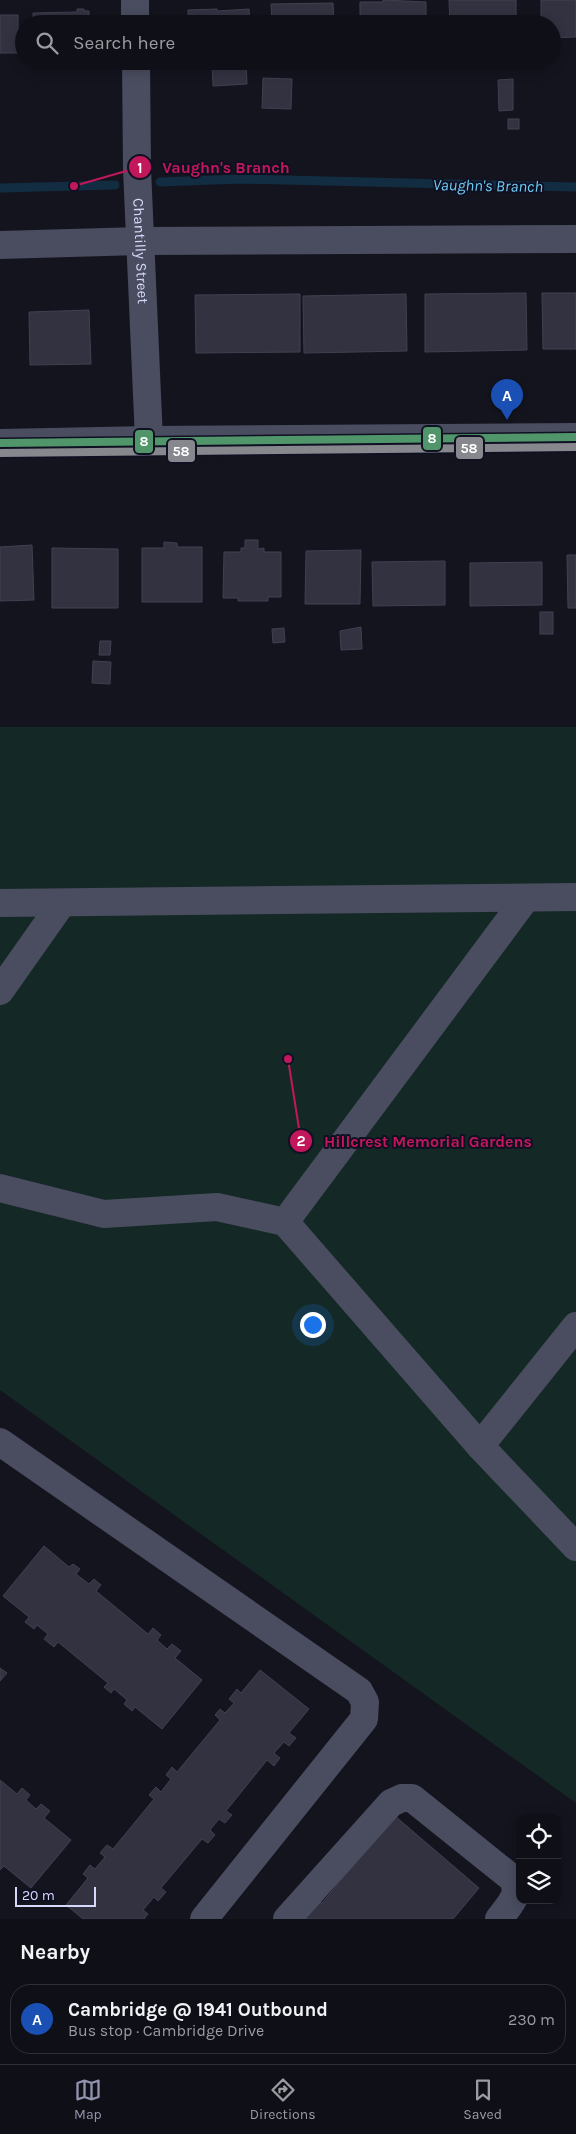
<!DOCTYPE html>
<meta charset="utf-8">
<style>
:root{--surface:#0f0f17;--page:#1d1d24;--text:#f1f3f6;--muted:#9b9ca1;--line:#2f2f36;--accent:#9293ae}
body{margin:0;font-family:Karla,sans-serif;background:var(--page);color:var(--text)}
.controls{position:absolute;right:15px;bottom:15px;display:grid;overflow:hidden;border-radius:10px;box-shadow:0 2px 12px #0003}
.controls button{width:45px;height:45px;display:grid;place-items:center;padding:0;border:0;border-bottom:1px solid var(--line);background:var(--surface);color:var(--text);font:25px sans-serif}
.scale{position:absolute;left:15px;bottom:12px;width:81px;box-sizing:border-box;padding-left:5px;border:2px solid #d6d8fb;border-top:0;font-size:14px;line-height:18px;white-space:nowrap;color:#d6d8fb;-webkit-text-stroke:4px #101023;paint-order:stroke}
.you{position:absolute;left:312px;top:1324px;width:18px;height:18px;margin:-12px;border:4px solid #fff;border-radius:50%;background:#1a73e8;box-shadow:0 0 0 8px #1a73e833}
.badge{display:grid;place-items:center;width:32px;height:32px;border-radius:50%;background:var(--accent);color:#fff;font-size:16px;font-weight:700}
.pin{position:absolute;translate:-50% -41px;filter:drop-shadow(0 1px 2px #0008)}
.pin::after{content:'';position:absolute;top:26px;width:18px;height:15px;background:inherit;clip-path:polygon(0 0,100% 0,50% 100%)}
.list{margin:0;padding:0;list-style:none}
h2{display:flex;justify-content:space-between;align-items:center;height:65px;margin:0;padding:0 20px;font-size:21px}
h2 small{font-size:16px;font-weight:400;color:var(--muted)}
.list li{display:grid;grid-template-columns:32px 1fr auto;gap:15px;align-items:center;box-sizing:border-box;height:70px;margin:0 10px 10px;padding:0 10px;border:1px solid var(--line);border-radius:20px}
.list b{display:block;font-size:19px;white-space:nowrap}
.list p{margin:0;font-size:16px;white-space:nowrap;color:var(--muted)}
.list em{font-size:16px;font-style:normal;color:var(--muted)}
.icon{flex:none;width:28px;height:28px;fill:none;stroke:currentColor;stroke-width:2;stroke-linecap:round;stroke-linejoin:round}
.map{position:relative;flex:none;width:576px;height:1919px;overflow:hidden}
.search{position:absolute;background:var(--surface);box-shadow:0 2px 12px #0003;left:15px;right:15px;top:15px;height:55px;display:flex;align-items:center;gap:12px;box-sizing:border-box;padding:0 18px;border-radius:28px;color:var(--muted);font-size:19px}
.sheet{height:145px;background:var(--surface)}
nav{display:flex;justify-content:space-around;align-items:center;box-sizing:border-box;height:70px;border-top:1px solid var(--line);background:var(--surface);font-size:14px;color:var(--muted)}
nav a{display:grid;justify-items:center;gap:2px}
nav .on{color:var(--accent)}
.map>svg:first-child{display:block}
</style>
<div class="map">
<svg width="576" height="1919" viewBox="0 0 576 1919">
<rect width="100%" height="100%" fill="#14141f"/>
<!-- green -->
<path fill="#142926" d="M 0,727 L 576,727 L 576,1803 L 0,1390 Z"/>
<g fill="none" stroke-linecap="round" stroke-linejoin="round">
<!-- stream -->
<g stroke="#122d42" stroke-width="9">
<path d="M 160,182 L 240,179 L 576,187"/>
<path d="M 0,188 L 115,185"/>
</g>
</g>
<!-- building -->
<g fill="#323241" stroke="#414052">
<path d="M 383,0 L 426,2 L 426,24 L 360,24 L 360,2 L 383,2 Z"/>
<path d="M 449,0 L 516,0 L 516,24 L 450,24 Z"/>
<path d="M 541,0 L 576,0 L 576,37 L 552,38 L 552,24 L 541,24 Z"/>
<path d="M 333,3 L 334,24 L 272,24 L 271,4 Z"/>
<path d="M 77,9 L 84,9 L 84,11 L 89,11 L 89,24 L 33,24 L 33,13 L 77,12 Z"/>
<path d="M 217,9 L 217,11 L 249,9 L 250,24 L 188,24 L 188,10 Z"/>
<rect x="0" y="15" width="18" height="38"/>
<path d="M 212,61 L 246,61 L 247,84 L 213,86 Z"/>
<path d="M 263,78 L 292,79 L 291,109 L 262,108 Z"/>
<path d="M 513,79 L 513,110 L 499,111 L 498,80 Z"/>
<rect x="508" y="119" width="11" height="10"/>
<path d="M 526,293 L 527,350 L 425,352 L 425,294 Z"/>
<path d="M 542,293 L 576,293 L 576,349 L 543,349 Z"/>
<path d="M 300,294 L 300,352 L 196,353 L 195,295 Z"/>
<path d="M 406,294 L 407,351 L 304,353 L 303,296 Z"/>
<path d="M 89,310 L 91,364 L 30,365 L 29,312 Z"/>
<path d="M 245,540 L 258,540 L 258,549 L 264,548 L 264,552 L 281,552 L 281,597 L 268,597 L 268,601 L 238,601 L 238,598 L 223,598 L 224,552 L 241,552 L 241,548 L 245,548 Z"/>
<path d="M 164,542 L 177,543 L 177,547 L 202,547 L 202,602 L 142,602 L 142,548 L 164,548 Z"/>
<path d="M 32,545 L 34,600 L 0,601 L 0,547 Z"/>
<path d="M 52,548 L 118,549 L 118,608 L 52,608 Z"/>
<path d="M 361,550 L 360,604 L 305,604 L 306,551 Z"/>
<path d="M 567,555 L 576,555 L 576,608 L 568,608 Z"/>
<path d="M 445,561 L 445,605 L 373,606 L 372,562 Z"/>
<path d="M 542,562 L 542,605 L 470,606 L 470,563 Z"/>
<rect x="540" y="612" width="13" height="22"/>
<path d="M 361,627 L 362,649 L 341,650 L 340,631 Z"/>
<path d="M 284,628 L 285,642 L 273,643 L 272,629 Z"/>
<path d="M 100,641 L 111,641 L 110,655 L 99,655 Z"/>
<path d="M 93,661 L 111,662 L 110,684 L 92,683 Z"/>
<path d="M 44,1546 L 69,1567 L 73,1564 L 80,1569 L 76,1574 L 89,1584 L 94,1579 L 101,1585 L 96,1591 L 148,1634 L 153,1628 L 161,1635 L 157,1640 L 167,1649 L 172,1644 L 181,1651 L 175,1658 L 202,1680 L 162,1729 L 135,1707 L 132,1711 L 124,1704 L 127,1700 L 114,1689 L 111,1693 L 104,1687 L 108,1683 L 58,1642 L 54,1647 L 44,1639 L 48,1634 L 37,1625 L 34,1629 L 25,1622 L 29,1617 L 3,1596 Z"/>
<path d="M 0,1668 L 7,1673 L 0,1681 Z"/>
<path d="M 260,1670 L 309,1709 L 289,1733 L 296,1738 L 289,1746 L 284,1742 L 274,1753 L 280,1758 L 274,1766 L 267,1760 L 226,1811 L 232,1815 L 225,1823 L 219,1819 L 210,1830 L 215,1835 L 208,1843 L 202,1839 L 161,1888 L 166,1892 L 158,1901 L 154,1897 L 143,1910 L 148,1914 L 144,1919 L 83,1919 L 66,1905 L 88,1878 L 83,1874 L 90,1865 L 95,1869 L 105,1857 L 100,1853 L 107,1845 L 113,1849 L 154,1799 L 149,1795 L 156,1787 L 161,1792 L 171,1779 L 166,1775 L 172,1767 L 177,1772 L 220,1720 L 215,1715 L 220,1709 L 225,1713 L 234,1703 L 229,1699 L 237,1689 L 241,1693 Z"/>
<path d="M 0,1780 L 17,1794 L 22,1788 L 30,1795 L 26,1800 L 36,1809 L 41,1804 L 50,1811 L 44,1818 L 71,1840 L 31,1888 L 4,1866 L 0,1870 Z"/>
<path d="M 395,1816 L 479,1888 L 453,1919 L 292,1919 L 312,1895 L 322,1903 Z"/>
</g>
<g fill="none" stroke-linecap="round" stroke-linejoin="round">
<!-- minor -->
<g stroke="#4a4d5f" stroke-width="28">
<path d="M 135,0 L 135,24"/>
<path id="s1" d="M 136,61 L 137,169 L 149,440"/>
<path d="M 0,245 L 140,241 L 576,239"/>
<path d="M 0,443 L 149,440 L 576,437"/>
<path d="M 0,903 L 576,897"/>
<path d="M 0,991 L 62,903"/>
<path d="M 0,1188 L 104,1214 L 217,1207 L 285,1222 L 480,1446 L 576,1547"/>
<path d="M 285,1222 L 526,898"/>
<path d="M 0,1442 L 359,1691 L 365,1702 L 364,1719 L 204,1919"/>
<path d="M 480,1446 L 576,1326"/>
<path d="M 287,1919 L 391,1803 L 402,1798 L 412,1798 L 513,1879 C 521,1896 509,1905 499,1919"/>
</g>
<defs>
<path id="bus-1" d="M 0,443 L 576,437"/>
<path id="bus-2" d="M 0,453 L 576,447"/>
</defs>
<!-- bus-1 casing -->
<use href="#bus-1" stroke="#101023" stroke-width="11"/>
<!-- bus-2 casing -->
<use href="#bus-2" stroke="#101023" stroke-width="11"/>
<!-- bus-1 -->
<use href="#bus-1" stroke="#51966a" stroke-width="8"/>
<!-- bus-2 -->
<use href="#bus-2" stroke="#86888d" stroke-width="8"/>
</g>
<g text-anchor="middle" stroke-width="4" stroke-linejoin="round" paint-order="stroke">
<!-- street labels -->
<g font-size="15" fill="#d6d8fb" stroke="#101023">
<text dy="5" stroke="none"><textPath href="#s1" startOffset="190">Chantilly Street</textPath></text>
</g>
<!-- water labels -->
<g font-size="16" font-style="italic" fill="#6dcbf2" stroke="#101023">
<text transform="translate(488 185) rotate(1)" y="6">Vaughn's Branch</text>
</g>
</g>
<!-- callouts -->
<path fill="none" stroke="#c2185b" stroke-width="2" d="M74 186L140 167M288 1059L301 1141"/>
<g fill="#c2185b" stroke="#101023" stroke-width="2">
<circle cx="74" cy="186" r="5"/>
<circle cx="288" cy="1059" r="5"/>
<circle cx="140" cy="167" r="12"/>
<circle cx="301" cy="1141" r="12"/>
</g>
<g font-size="15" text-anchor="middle" font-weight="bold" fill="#fff">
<text x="140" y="173">1</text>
<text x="301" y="1146">2</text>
</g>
<g font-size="16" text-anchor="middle" font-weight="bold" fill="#c2185b" stroke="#101023" stroke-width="4" stroke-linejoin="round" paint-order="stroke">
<text x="226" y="173">Vaughn's Branch</text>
<text x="428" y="1147">Hillcrest Memorial Gardens</text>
</g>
<g stroke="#101023" stroke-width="2">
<rect x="422" y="426" width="20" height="25" rx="5" fill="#51966a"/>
<rect x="134" y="429" width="20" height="25" rx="5" fill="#51966a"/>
<rect x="455" y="436" width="29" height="24" rx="5" fill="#86888d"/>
<rect x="167" y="439" width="29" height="24" rx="5" fill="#86888d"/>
</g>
<g font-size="14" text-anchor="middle" font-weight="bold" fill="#fff">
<text x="432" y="443">8</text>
<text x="144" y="446">8</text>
<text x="469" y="453">58</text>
<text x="181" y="456">58</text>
</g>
</svg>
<div class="controls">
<button><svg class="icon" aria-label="locate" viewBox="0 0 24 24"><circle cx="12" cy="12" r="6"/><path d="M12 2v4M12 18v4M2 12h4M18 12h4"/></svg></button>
<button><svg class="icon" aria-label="layers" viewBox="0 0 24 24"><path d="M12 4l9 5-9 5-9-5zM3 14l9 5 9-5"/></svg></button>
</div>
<div class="scale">20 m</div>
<div class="you"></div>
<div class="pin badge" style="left:507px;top:420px;background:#1a4fb4">A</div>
<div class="search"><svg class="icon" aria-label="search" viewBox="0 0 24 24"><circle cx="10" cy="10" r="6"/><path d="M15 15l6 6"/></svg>Search here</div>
</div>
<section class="sheet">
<h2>Nearby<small></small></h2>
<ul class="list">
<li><span class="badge" style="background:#1a4fb4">A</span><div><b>Cambridge @ 1941 Outbound</b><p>Bus stop · Cambridge Drive</p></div><em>230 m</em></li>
</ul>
</section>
<nav>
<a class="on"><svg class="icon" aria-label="map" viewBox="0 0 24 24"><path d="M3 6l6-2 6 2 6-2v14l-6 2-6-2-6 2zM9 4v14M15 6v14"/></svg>Map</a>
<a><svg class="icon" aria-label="directions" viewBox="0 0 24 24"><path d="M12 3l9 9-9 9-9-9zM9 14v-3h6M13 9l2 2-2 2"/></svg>Directions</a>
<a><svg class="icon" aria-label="saved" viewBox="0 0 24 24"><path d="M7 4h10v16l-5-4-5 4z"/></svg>Saved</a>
</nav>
